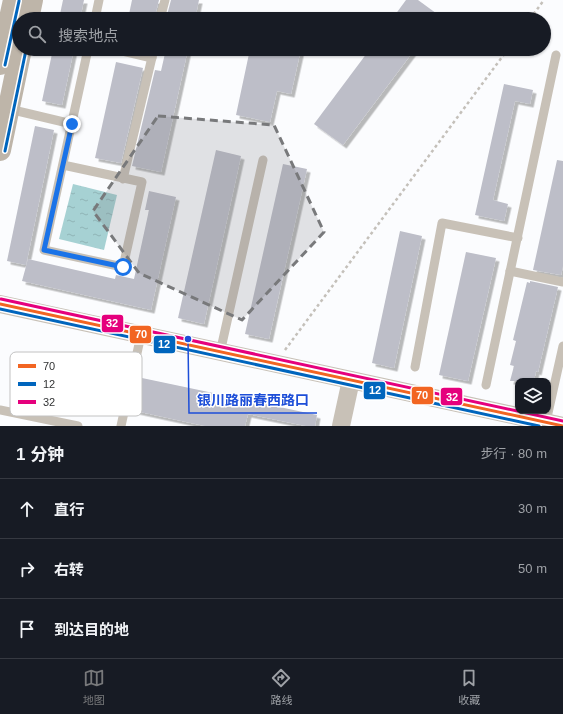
<!DOCTYPE html>
<html lang="zh">
<meta charset="utf-8">
<style>
:root{--surface:#171b24;--page:#242831;--text:#f1f3f6;--muted:#9ea1a6;--line:#363941;--accent:#78797b}
body{margin:0;font-family:Arial,"Noto Sans SC",sans-serif;background:var(--page);color:var(--text)}
.controls{position:absolute;right:12px;bottom:12px;display:grid;overflow:hidden;border-radius:8px;box-shadow:0 1px 3px #0004}
.controls button{width:36px;height:36px;display:grid;place-items:center;padding:0;border:0;border-bottom:1px solid var(--line);background:var(--surface);color:var(--text);font:20px sans-serif}
.stop{position:absolute;width:12px;height:12px;margin:-9px;border:3px solid #1a73e8;border-radius:50%;background:#fff}
.stop.end{background:#1a73e8;border-color:#fff;box-shadow:0 1px 4px #0008}
.list{margin:0;padding:0;list-style:none}
h2{display:flex;justify-content:space-between;align-items:center;height:52px;margin:0;padding:0 16px;font-size:17px}
h2 small{font-size:13px;font-weight:400;color:var(--muted)}
.list li{display:grid;grid-template-columns:26px 1fr auto;gap:12px;align-items:center;box-sizing:border-box;height:60px;padding:0 16px;border-top:1px solid var(--line)}
.list b{display:block;font-size:15px;white-space:nowrap}
.list em{font-size:13px;font-style:normal;color:var(--muted)}
.icon{flex:none;width:22px;height:22px;fill:none;stroke:currentColor;stroke-width:2;stroke-linecap:round;stroke-linejoin:round}
.map{position:relative;flex:none;width:563px;height:426px;overflow:hidden}
.search{position:absolute;background:var(--surface);box-shadow:0 1px 3px #0004;left:12px;right:12px;top:12px;height:44px;display:flex;align-items:center;gap:10px;box-sizing:border-box;padding:0 14px;border-radius:22px;color:var(--muted);font-size:15px}
.sheet{height:232px;background:var(--surface)}
nav{display:flex;justify-content:space-around;align-items:center;box-sizing:border-box;height:56px;border-top:1px solid var(--line);background:var(--surface);font-size:11px;color:var(--muted)}
nav a{display:grid;justify-items:center;gap:2px}
nav .on{color:var(--accent)}
.map>svg:first-child{display:block}
</style>
<div class="map">
<svg width="563" height="426" viewBox="0 0 563 426">
<defs>
<pattern id="water-ripples" width="26" height="14" patternUnits="userSpaceOnUse"><rect width="26" height="14" fill="#a6d1d3"/><path d="M2 4q2-2 4 0t4 0M15 11q2-2 4 0t4 0" fill="none" stroke="#8fb4b6"/></pattern>
<filter id="shadow"><feDropShadow dx="3.5" dy="3.5" stdDeviation="0" flood-color="#0004"/></filter>
</defs>
<rect width="100%" height="100%" fill="#fbfcfe"/>
<!-- water -->
<path fill="url(#water-ripples)" d="M 73,184 L 117,195 L 104,250 L 59,239 Z"/>
<!-- building -->
<g fill="#bdbec8" filter="url(#shadow)">
<path d="M 63,0 L 84,0 L 80,19 L 59,19 Z"/>
<path d="M 132,0 L 159,0 L 154,19 L 128,19 Z"/>
<path d="M 171,0 L 199,0 L 195,19 L 166,19 Z"/>
<path d="M 406,0 L 418,0 L 444,19 L 392,19 Z"/>
<path d="M 53,49 L 74,49 L 62,105 L 42,101 Z"/>
<path d="M 166,49 L 188,49 L 161,172 L 132,166 L 155,70 L 161,71 Z"/>
<path d="M 250,49 L 301,49 L 291,94 L 277,91 L 270,122 L 236,115 Z"/>
<path d="M 370,49 L 415,49 L 343,145 L 314,124 Z"/>
<path d="M 116,62 L 143,68 L 121,163 L 95,158 Z"/>
<path d="M 504,84 L 533,90 L 530,104 L 515,101 L 493,200 L 508,204 L 504,221 L 475,215 Z"/>
<path d="M 35,126 L 54,130 L 26,265 L 7,261 Z"/>
<path d="M 216,150 L 241,156 L 204,324 L 178,318 Z"/>
<path d="M 557,160 L 563,161 L 563,266 L 561,275 L 533,270 Z"/>
<path d="M 283,164 L 307,169 L 269,339 L 245,334 Z"/>
<path d="M 149,191 L 176,197 L 151,310 L 22,281 L 28,259 L 115,279 L 116,275 L 134,279 L 149,210 L 145,210 Z"/>
<path d="M 400,231 L 422,236 L 394,368 L 372,363 Z"/>
<path d="M 466,252 L 496,258 L 468,381 L 439,375 Z"/>
<path d="M 530,281 L 558,287 L 538,372 L 536,371 L 534,381 L 510,381 L 514,366 L 510,365 L 516,341 L 513,340 L 527,282 L 530,283 Z"/>
<path d="M 142,378 L 317,415 L 315,426 L 306,426 L 248,414 L 245,426 L 205,426 L 131,410 L 137,379 L 142,380 Z"/>
</g>
<g fill="none" stroke-linecap="round" stroke-linejoin="round">
<!-- path -->
<g stroke="#c4c0ba" stroke-width="2.5" stroke-dasharray="3 3" stroke-linecap="butt">
<path d="M 530,19 L 544,0"/>
<path d="M 285,350 L 508,49"/>
</g>
<!-- service -->
<g stroke="#c8c1b7" stroke-width="9">
<path d="M 95,19 L 99,0"/>
<path d="M 160,19 L 165,0"/>
<path d="M 114,49 L 152,58"/>
<path d="M 9,109 L 72,124"/>
<path d="M 63,165 L 142,182 L 123,267 L 44,250 L 88,49"/>
<path d="M 123,179 L 154,49"/>
<path d="M 510,271 L 563,282"/>
<path d="M 220,353 L 263,160"/>
<path d="M 415,367 L 442,223 L 518,238"/>
<path d="M 486,385 L 556,55"/>
<path d="M 0,410 L 78,426"/>
<path d="M 546,422 L 563,346"/>
<path d="M 121,426 L 141,335"/>
</g>
<!-- minor -->
<g stroke="#c8c1b7" stroke-width="18">
<path d="M 0,304 L 563,426"/>
<path d="M 341,426 L 351,380"/>
</g>
<!-- secondary -->
<g stroke="#beb5a9" stroke-width="22">
<path d="M 28,19 L 32,0"/>
<path d="M 0,64 L 14,0"/>
<path d="M 0,150 L 21,49"/>
</g>
<defs>
<path id="bus-1" d="M 0,304 L 563,426"/>
<g id="bus-2">
<path d="M 5,65 L 19,1"/>
<path d="M 5,151 L 26,50"/>
<path d="M 0,309 L 539,426"/>
</g>
<path id="bus-3" d="M 1,299 L 563,421"/>
</defs>
<!-- bus-1 casing -->
<use href="#bus-1" stroke="#fff" stroke-width="6"/>
<!-- bus-2 casing -->
<use href="#bus-2" stroke="#fff" stroke-width="6"/>
<!-- bus-3 casing -->
<use href="#bus-3" stroke="#fff" stroke-width="6"/>
<!-- bus-1 -->
<use href="#bus-1" stroke="#f26522" stroke-width="3"/>
<!-- bus-2 -->
<use href="#bus-2" stroke="#0065bd" stroke-width="3"/>
<!-- bus-3 -->
<use href="#bus-3" stroke="#e5007d" stroke-width="3"/>
</g>
<g fill="none" stroke-linecap="round" stroke-linejoin="round">
<!-- route -->
<path stroke="#1a73e8" stroke-width="5" d="M 72,124 L 44,250 L 123,267"/>
</g>
<!-- marked area -->
<path fill="#78797b" fill-opacity="0.2" stroke="#78797b" stroke-width="3" stroke-dasharray="8 5" stroke-linejoin="round" d="M 158,116 L 274,125 L 324,232 L 242,320 L 139,273 L 93,211 Z"/>
<!-- legend -->
<rect x="10" y="352" width="132" height="64" rx="6" fill="#fff" stroke="#c2c2c2" stroke-width="1"/>
<rect x="18" y="364" width="18" height="4" fill="#f26522"/>
<rect x="18" y="382" width="18" height="4" fill="#0065bd"/>
<rect x="18" y="400" width="18" height="4" fill="#e5007d"/>
<g font-size="11" fill="#323334">
<text x="43" y="370">70</text>
<text x="43" y="388">12</text>
<text x="43" y="406">32</text>
</g>
<!-- callouts -->
<path fill="none" stroke="#1d4ed8" stroke-width="1.5" d="M188 339L189 413H317"/>
<circle fill="#1d4ed8" stroke="#fff" stroke-width="1.5" cx="188" cy="339" r="4"/>
<g font-size="14" text-anchor="middle" font-weight="bold" fill="#1d4ed8" stroke="#fff" stroke-width="3" stroke-linejoin="round" paint-order="stroke">
<text x="253" y="405">银川路丽春西路口</text>
</g>
<g stroke="#fff" stroke-width="1.5">
<rect x="101" y="314" width="23" height="19" rx="4" fill="#e5007d"/>
<rect x="129" y="325" width="23" height="19" rx="4" fill="#f26522"/>
<rect x="153" y="335" width="23" height="19" rx="4" fill="#0065bd"/>
<rect x="363" y="381" width="23" height="19" rx="4" fill="#0065bd"/>
<rect x="411" y="386" width="23" height="19" rx="4" fill="#f26522"/>
<rect x="440" y="387" width="23" height="19" rx="4" fill="#e5007d"/>
</g>
<g font-size="11" text-anchor="middle" font-weight="bold" fill="#fff">
<text x="112" y="327">32</text>
<text x="141" y="338">70</text>
<text x="164" y="348">12</text>
<text x="375" y="394">12</text>
<text x="422" y="399">70</text>
<text x="452" y="401">32</text>
</g>
</svg>
<div class="controls">
<button><svg class="icon" aria-label="layers" viewBox="0 0 24 24"><path d="M12 4l9 5-9 5-9-5zM3 14l9 5 9-5"/></svg></button>
</div>
<div class="stop" style="left:123px;top:267px"></div>
<div class="stop end" style="left:72px;top:124px"></div>
<div class="search"><svg class="icon" aria-label="search" viewBox="0 0 24 24"><circle cx="10" cy="10" r="6"/><path d="M15 15l6 6"/></svg>搜索地点</div>
</div>
<section class="sheet">
<h2>1 分钟<small>步行 · 80 m</small></h2>
<ul class="list">
<li><svg class="icon" aria-label="ahead" viewBox="0 0 24 24"><path d="M12 20V5M6 11l6-6 6 6"/></svg><div><b>直行</b></div><em>30 m</em></li>
<li><svg class="icon" aria-label="right" viewBox="0 0 24 24"><path d="M7 20v-9h11M14 6l5 5-5 5"/></svg><div><b>右转</b></div><em>50 m</em></li>
<li><svg class="icon" aria-label="arrive" viewBox="0 0 24 24"><path d="M6 21V4h12l-3 4 3 4H6"/></svg><div><b>到达目的地</b></div></li>
</ul>
</section>
<nav>
<a class="on"><svg class="icon" aria-label="map" viewBox="0 0 24 24"><path d="M3 6l6-2 6 2 6-2v14l-6 2-6-2-6 2zM9 4v14M15 6v14"/></svg>地图</a>
<a><svg class="icon" aria-label="directions" viewBox="0 0 24 24"><path d="M12 3l9 9-9 9-9-9zM9 14v-3h6M13 9l2 2-2 2"/></svg>路线</a>
<a><svg class="icon" aria-label="saved" viewBox="0 0 24 24"><path d="M7 4h10v16l-5-4-5 4z"/></svg>收藏</a>
</nav>
